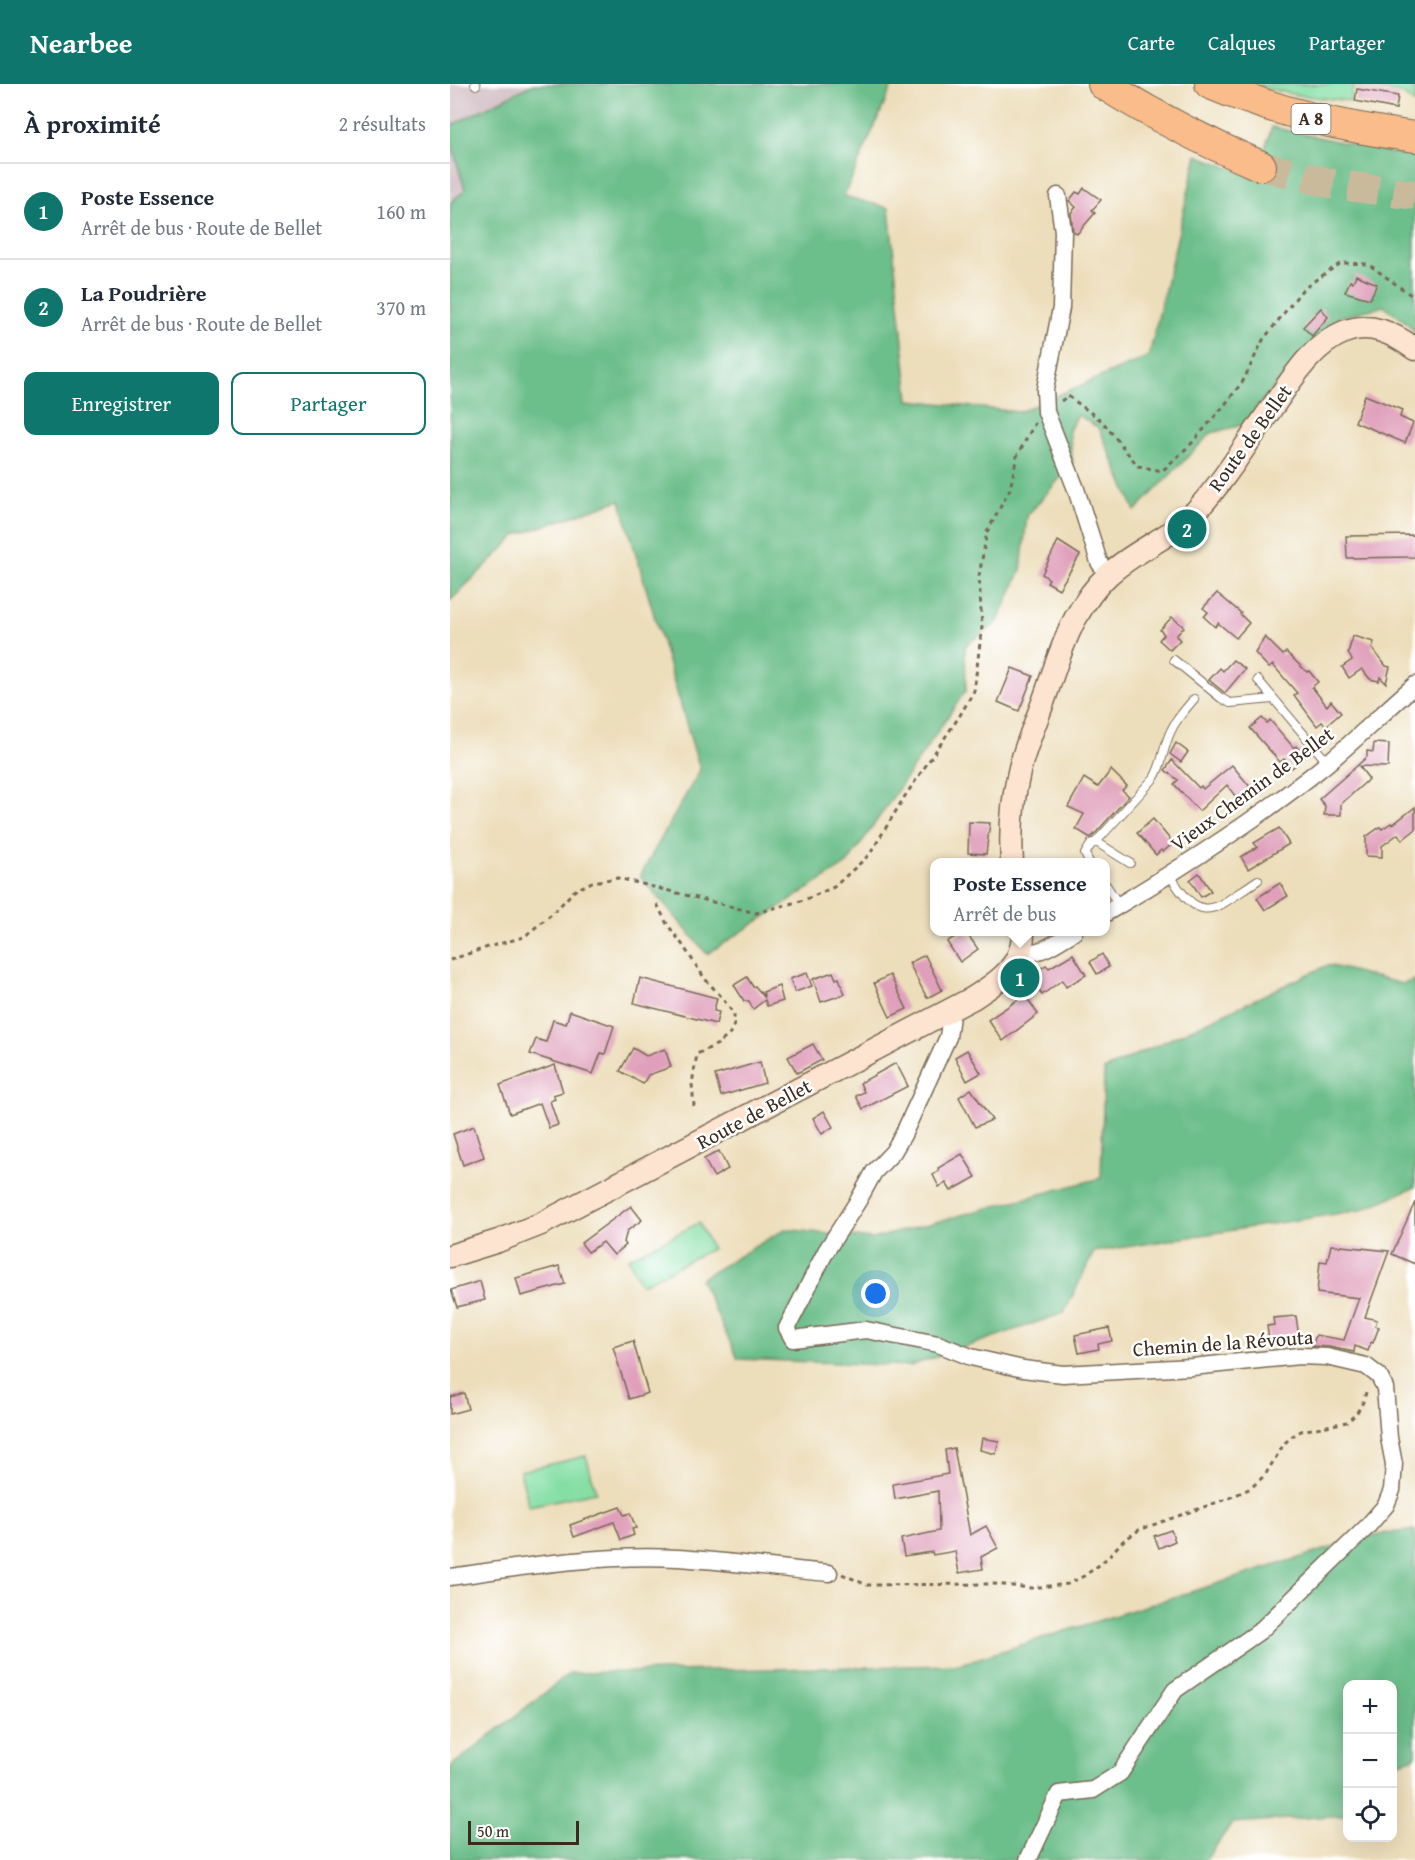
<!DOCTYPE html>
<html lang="fr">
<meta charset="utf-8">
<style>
:root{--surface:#fff;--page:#f6f6f7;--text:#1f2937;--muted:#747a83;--line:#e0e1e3;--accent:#0f766e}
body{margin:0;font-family:"Gentium Book Plus",serif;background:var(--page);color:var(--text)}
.controls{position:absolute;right:18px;bottom:18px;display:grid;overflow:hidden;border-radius:12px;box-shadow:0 6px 24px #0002}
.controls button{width:54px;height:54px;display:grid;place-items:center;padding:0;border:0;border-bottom:2px solid var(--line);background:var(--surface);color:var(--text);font:30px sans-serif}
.scale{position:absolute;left:18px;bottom:15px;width:111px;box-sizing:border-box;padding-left:6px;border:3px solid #3b2a1e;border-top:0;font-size:16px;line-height:21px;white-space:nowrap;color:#3b2a1e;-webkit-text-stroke:4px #fff;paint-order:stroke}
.you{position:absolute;left:426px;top:1210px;width:21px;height:21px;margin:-15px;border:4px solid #fff;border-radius:50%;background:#1a73e8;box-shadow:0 0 0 9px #1a73e833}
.badge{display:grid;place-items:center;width:39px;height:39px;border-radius:50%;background:var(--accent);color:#fff;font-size:20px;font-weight:700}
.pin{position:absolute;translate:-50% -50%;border:3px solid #fff;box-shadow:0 2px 6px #0006}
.popup{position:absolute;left:480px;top:774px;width:180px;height:78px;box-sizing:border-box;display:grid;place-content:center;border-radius:12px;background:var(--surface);filter:drop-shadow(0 2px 4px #0005);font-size:20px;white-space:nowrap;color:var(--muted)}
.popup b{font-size:22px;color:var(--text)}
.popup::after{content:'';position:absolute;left:50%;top:100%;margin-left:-12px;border:12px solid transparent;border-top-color:var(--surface)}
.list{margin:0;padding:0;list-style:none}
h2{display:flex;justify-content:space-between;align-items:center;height:78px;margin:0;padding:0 24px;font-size:26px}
h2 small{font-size:20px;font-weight:400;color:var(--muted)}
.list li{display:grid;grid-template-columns:39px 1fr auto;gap:18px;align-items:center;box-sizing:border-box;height:96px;padding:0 24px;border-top:2px solid var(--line)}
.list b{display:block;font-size:22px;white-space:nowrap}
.list p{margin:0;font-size:20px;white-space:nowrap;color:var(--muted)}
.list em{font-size:20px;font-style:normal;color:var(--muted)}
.actions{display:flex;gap:12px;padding:18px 24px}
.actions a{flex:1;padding:14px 0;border:2px solid var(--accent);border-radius:12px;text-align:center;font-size:21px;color:var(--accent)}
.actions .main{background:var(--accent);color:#fff}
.icon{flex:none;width:33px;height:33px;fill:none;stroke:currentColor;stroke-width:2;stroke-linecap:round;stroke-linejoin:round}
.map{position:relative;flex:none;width:965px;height:1776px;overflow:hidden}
header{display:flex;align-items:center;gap:36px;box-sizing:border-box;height:84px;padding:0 30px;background:var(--accent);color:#fff}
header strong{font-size:28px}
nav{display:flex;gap:33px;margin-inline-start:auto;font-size:21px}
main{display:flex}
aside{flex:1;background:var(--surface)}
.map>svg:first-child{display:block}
</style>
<header>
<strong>Nearbee</strong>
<nav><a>Carte</a><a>Calques</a><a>Partager</a></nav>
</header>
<main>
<aside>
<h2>À proximité<small>2 résultats</small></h2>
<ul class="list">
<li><span class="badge">1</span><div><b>Poste Essence</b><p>Arrêt de bus · Route de Bellet</p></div><em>160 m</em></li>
<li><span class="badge">2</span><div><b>La Poudrière</b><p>Arrêt de bus · Route de Bellet</p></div><em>370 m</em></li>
</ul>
<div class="actions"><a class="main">Enregistrer</a><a>Partager</a></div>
</aside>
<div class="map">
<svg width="965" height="1776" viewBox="0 0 965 1776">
<rect width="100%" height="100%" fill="#fff"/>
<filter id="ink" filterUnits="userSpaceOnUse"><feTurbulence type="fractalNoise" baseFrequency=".0167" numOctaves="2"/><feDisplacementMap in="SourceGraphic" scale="12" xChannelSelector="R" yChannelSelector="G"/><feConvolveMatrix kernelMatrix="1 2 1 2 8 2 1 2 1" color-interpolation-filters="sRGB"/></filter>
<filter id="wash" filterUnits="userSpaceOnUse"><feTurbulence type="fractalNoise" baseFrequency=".008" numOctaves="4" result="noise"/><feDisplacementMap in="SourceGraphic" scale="24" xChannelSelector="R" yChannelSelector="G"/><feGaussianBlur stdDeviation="1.35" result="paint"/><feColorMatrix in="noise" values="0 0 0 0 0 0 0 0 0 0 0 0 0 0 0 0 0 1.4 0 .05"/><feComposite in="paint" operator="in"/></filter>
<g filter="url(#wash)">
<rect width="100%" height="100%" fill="#eddebb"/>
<!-- industrial -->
<g fill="#d2bec4">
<path d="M 0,0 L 83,0 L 0,42 Z"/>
<path d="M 0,55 L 15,106 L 0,119 Z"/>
</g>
<!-- green -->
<g fill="#85dfa5" stroke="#608462" stroke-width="1.5">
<path d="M 812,0 L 965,0 L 965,20 L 951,9 L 904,2 L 900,17 L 846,11 L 807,2 Z"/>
<path d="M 249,1139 L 262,1165 L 191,1201 L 178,1174 Z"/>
<path d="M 136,1372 L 146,1408 L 79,1422 L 70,1387 Z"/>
</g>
<!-- forest -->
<g fill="#6cbe8a" stroke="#547454" stroke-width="1.5">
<path d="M 83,0 L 443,0 L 394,112 L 439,124 L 459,316 L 569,328 L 699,272 L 747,71 L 805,94 L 822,43 L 940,69 L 965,70 L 965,249 L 957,239 L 934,222 L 890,233 L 853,269 L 792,341 L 761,349 L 685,427 L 649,344 L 628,331 L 619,346 L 623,379 L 577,432 L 571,486 L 547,539 L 515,562 L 516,606 L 397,780 L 257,870 L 190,792 L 250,686 L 170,416 L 67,451 L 0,517 L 0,119 L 15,106 L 0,55 L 0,42 Z"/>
<path d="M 878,881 L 952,900 L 965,896 L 965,1103 L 911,1126 L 644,1168 L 614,1229 L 460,1282 L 288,1275 L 250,1195 L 335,1145 L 422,1155 L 651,1094 L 654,986 Z"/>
<path d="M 965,1446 L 965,1673 L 946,1679 L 943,1682 L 942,1600 L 898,1600 L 898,1727 L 894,1731 L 782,1739 L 756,1776 L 0,1776 L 0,1683 L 120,1589 L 507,1581 L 922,1451 Z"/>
</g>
<g id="blocks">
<!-- building -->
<g fill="#e0a0bb">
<path d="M 907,5 L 948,12 L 946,25 L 905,17 Z"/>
<path d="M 634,104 L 651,116 L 642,126 L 645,129 L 627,150 L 623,147 L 621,129 L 626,123 L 619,117 L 626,108 L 630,110 Z"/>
<path d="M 906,191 L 927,200 L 920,215 L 895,208 L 900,197 L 903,198 Z"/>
<path d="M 871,224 L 878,233 L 862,252 L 853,243 Z"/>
<path d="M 915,311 L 952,326 L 950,333 L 963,339 L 955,359 L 905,338 Z"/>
<path d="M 965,451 L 965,473 L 897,474 L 896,452 Z"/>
<path d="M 608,457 L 630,471 L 609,505 L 597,498 L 599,495 L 592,490 Z"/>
<path d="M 767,509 L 791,529 L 790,530 L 799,539 L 786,554 L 768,539 L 765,543 L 754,533 L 758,528 L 753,524 Z"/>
<path d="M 722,533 L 734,543 L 726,552 L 730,556 L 720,566 L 709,556 L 714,550 L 710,546 Z"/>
<path d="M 903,552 L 924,558 L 922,564 L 936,582 L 940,583 L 936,599 L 930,593 L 929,597 L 920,595 L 912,585 L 899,594 L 892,583 L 902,576 L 898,569 Z"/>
<path d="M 815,553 L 833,571 L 836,568 L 857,588 L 859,587 L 868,598 L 862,603 L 877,622 L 881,617 L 891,629 L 876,642 L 872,638 L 867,642 L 844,611 L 847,609 L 823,581 L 819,584 L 805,569 Z"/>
<path d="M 783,576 L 795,585 L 775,609 L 759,596 L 770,584 L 773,587 Z"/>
<path d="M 562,584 L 583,592 L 569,627 L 548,618 Z"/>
<path d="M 812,634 L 817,639 L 820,636 L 844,664 L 846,662 L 855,673 L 842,684 L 834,675 L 830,678 L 800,644 Z"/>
<path d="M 726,659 L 738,668 L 731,678 L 720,670 Z"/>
<path d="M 924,659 L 939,660 L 938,683 L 909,682 L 919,695 L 891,720 L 891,731 L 874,731 L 875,722 L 869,715 L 917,673 L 917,667 L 923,668 Z"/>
<path d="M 722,676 L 749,704 L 751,702 L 753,705 L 782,681 L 801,704 L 788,716 L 777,701 L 749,727 L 724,700 L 728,696 L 715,686 Z"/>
<path d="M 661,686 L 677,702 L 672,706 L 679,712 L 642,753 L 639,753 L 626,745 L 634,730 L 618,723 L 634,694 L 648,703 Z"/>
<path d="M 965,723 L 965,746 L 952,756 L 948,750 L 932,762 L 932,773 L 916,772 L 916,753 L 930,743 L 932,745 L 941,739 L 942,741 Z"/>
<path d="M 703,735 L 723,759 L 713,768 L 711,766 L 706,771 L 687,749 Z"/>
<path d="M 519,738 L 540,739 L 536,770 L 518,769 Z"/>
<path d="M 829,744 L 839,760 L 798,785 L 791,773 L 807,763 L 804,759 Z"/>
<path d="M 749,789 L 761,807 L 751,813 L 740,796 Z"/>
<path d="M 830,799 L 838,812 L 815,826 L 807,814 Z"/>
<path d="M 512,848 L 516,848 L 528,865 L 510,878 L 497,858 Z"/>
<path d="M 623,870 L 636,891 L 616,903 L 612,896 L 592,911 L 579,893 L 596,881 L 599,884 Z"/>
<path d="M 652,870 L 659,883 L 647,890 L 640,878 Z"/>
<path d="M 475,871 L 492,906 L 477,914 L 459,879 Z"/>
<path d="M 383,888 L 386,895 L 389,894 L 395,910 L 371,918 L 363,895 Z"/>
<path d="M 357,889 L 362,902 L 345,908 L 340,895 Z"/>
<path d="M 440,891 L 457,925 L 440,933 L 424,899 Z"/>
<path d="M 297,893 L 303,903 L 305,902 L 315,914 L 313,908 L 329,902 L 333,917 L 317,922 L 315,916 L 303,925 L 299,917 L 294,917 L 284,901 Z"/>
<path d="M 190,894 L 267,914 L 264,927 L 269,928 L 266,940 L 184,919 Z"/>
<path d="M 575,911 L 588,930 L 553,957 L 538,936 Z"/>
<path d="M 120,927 L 164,942 L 155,970 L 151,969 L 143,990 L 80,970 L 86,955 L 96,958 L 103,936 L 116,940 Z"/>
<path d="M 363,960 L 372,976 L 347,989 L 338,973 Z"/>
<path d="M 183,964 L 196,972 L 215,965 L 221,983 L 198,991 L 193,1000 L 170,987 Z"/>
<path d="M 517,966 L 531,989 L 517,997 L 505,973 Z"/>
<path d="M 310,978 L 315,999 L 271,1012 L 265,991 Z"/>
<path d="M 446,979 L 458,1002 L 413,1025 L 406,1012 L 414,1008 L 410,999 Z"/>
<path d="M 105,981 L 113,1008 L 103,1011 L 105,1015 L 100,1017 L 108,1041 L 99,1044 L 90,1019 L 60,1030 L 50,1001 Z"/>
<path d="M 521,1005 L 542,1036 L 525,1043 L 509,1013 Z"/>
<path d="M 374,1027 L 383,1043 L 372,1050 L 363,1034 Z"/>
<path d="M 24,1042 L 34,1073 L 13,1081 L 3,1050 Z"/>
<path d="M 269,1067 L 278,1085 L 264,1093 L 254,1075 Z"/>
<path d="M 512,1070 L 526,1093 L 501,1107 L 496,1099 L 489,1103 L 483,1091 L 489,1087 L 488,1084 Z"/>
<path d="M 965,1118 L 965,1180 L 942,1170 Z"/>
<path d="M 181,1122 L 192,1136 L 177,1147 L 174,1158 L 176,1161 L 164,1171 L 153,1158 L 138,1168 L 131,1159 Z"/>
<path d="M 881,1161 L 939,1167 L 915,1233 L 927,1236 L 925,1242 L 929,1243 L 923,1259 L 921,1258 L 918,1267 L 905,1262 L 904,1268 L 879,1263 L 862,1262 L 866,1251 L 894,1256 L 909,1214 L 867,1209 L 870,1177 L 877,1178 Z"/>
<path d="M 109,1182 L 115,1200 L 71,1212 L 66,1194 Z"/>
<path d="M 30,1197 L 35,1216 L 7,1223 L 1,1206 Z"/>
<path d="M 846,1232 L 849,1254 L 819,1256 L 817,1242 L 824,1241 L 823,1234 Z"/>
<path d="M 659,1244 L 662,1257 L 648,1260 L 649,1265 L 629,1269 L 625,1251 Z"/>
<path d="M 183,1257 L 198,1309 L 179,1315 L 163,1263 Z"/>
<path d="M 14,1309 L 18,1325 L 0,1330 L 0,1313 Z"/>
<path d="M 532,1354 L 549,1357 L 546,1370 L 530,1366 Z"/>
<path d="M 504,1364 L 520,1451 L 536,1442 L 548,1464 L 531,1473 L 533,1485 L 509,1489 L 505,1467 L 483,1471 L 482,1468 L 454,1472 L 451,1455 L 489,1447 L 488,1407 L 445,1415 L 443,1400 L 498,1390 L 495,1366 Z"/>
<path d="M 170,1423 L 174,1431 L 180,1429 L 186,1444 L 182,1445 L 184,1451 L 171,1456 L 164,1438 L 124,1453 L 120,1441 Z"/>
<path d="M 721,1446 L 725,1457 L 709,1464 L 704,1452 Z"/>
</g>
</g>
</g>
<g filter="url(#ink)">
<use href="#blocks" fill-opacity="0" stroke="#796955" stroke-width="1.5"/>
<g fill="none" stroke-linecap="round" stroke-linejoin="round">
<!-- highway-tunnel -->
<path stroke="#c9ba9c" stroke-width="30" stroke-dasharray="30 15" stroke-linecap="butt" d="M 811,82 L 883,100 L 965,111"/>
<defs>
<g id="lane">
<path d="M 25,0 L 26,1"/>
<path d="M 724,576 L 771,614 L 780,619 L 823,615"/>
<path d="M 808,596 L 878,679"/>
<path d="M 645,759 L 704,694 C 712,681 712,670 717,657 C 722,640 733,628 744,615"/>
<path d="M 639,778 L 635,770 L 642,759 L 648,759 L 680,779"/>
<path d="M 720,791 C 752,845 765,824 808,796"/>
<path d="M 656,801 L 669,821"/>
</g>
<g id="street">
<path d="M 608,112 L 613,147 L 611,224 L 595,305 L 596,328 L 626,405 L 649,478 L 658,492"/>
<path d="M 656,829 C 728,786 799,741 865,689 C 900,662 931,630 965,601"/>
<path d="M 570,869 C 592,871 606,858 624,848"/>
<path d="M 502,925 L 498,953 L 453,1051 L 443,1068 L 424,1088 L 408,1117 L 376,1167 L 337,1244 L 343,1255 L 416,1246 L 488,1260 L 521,1273 L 573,1285 L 613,1290 L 742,1283 L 849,1272 L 877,1273 L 916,1282 L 929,1292 L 935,1304 L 939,1354 L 944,1380 L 942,1406 L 936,1421 L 917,1443 L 810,1547 L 725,1606 L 670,1689 L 643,1706 L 609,1710 L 578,1776"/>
<path d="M 0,1493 C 76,1482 152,1470 228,1474 C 279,1477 329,1485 379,1489"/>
</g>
<g id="secondary">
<path d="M 562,778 C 560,748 562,718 569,688 C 575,661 588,634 597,607 C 605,583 613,558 625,535 C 634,519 644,504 657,492 C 684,466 720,455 745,428 C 775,396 798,357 823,322 C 843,294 861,262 894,248 C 920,237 944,250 965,265"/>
<path d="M 0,1172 L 48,1157 L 91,1140 L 523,914 C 548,898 574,881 573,848"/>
</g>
<g id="highway">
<path d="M 653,0 C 704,32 755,58 811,82"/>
<path d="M 760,0 C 829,29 892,43 965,53"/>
</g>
</defs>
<!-- lane casing -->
<use href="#lane" stroke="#796955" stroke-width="10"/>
<!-- street casing -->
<use href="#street" stroke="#796955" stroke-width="19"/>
<!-- secondary casing -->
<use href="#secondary" stroke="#796955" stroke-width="25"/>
<!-- highway casing -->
<use href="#highway" stroke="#796955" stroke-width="32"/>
<!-- path -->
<g stroke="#796955" stroke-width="3" stroke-dasharray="4.5 4.5" stroke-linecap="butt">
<path d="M 611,317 L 618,312 L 652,337 L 688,382 L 712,387 L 741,360 L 773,323 L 793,297 L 813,256 L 852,206 L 867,195 L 891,179 L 918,180 L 965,214"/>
<path d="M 207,820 L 217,840 L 232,860 L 255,895 L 269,910 L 284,930 L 284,941 L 279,951 L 268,960 L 247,970 L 242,1000 L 244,1022"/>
<path d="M 0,876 L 38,863 L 74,853 L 105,827 L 124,807 L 142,798 L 168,794 L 306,829 L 354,816 L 384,803 L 420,770 L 455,712 L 509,633 L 524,607 L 532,543 L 529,492 L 537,448 L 560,405 L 567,372 L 585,339"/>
<path d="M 392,1490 L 417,1501 L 544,1500 L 581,1504 L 618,1500 L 634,1492 L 652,1479 L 673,1457 L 689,1446 L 779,1414 L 801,1404 L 815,1391 L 834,1360 L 841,1353 L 851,1347 L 897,1338 L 906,1330 L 913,1318 L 917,1305"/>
</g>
<!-- lane -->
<use href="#lane" stroke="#fff" stroke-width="8"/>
<!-- street -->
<use href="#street" stroke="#fff" stroke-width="16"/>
<!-- secondary -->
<use href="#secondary" stroke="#fde4d0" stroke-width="22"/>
<!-- highway -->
<use href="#highway" stroke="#f9bc8a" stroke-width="30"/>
</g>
</g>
<g text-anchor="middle" stroke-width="5" stroke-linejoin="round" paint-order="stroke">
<!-- shield labels -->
<rect fill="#fff" stroke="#766a62" stroke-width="1.5" x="841.5" y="20" width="39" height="30" rx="4.5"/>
<g font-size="18" font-weight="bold" fill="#3b2a1e">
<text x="861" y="41">A 8</text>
</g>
<!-- street labels -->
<g font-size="20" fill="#3b2a1e" stroke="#fff">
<text transform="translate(800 354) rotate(-54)" y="7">Route de Bellet</text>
<text transform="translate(802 705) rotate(-36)" y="7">Vieux Chemin de Bellet</text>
<text transform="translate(304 1030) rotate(-28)" y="7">Route de Bellet</text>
<text transform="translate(773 1259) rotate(-4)" y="7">Chemin de la Révouta</text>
</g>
</g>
</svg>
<div class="controls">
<button>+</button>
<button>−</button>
<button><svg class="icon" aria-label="locate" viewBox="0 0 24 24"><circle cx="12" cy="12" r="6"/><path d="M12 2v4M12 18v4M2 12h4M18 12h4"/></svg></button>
</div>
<div class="scale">50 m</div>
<div class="you"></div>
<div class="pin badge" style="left:570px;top:894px">1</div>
<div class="popup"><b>Poste Essence</b>Arrêt de bus</div>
<div class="pin badge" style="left:737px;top:445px">2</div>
</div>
</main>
